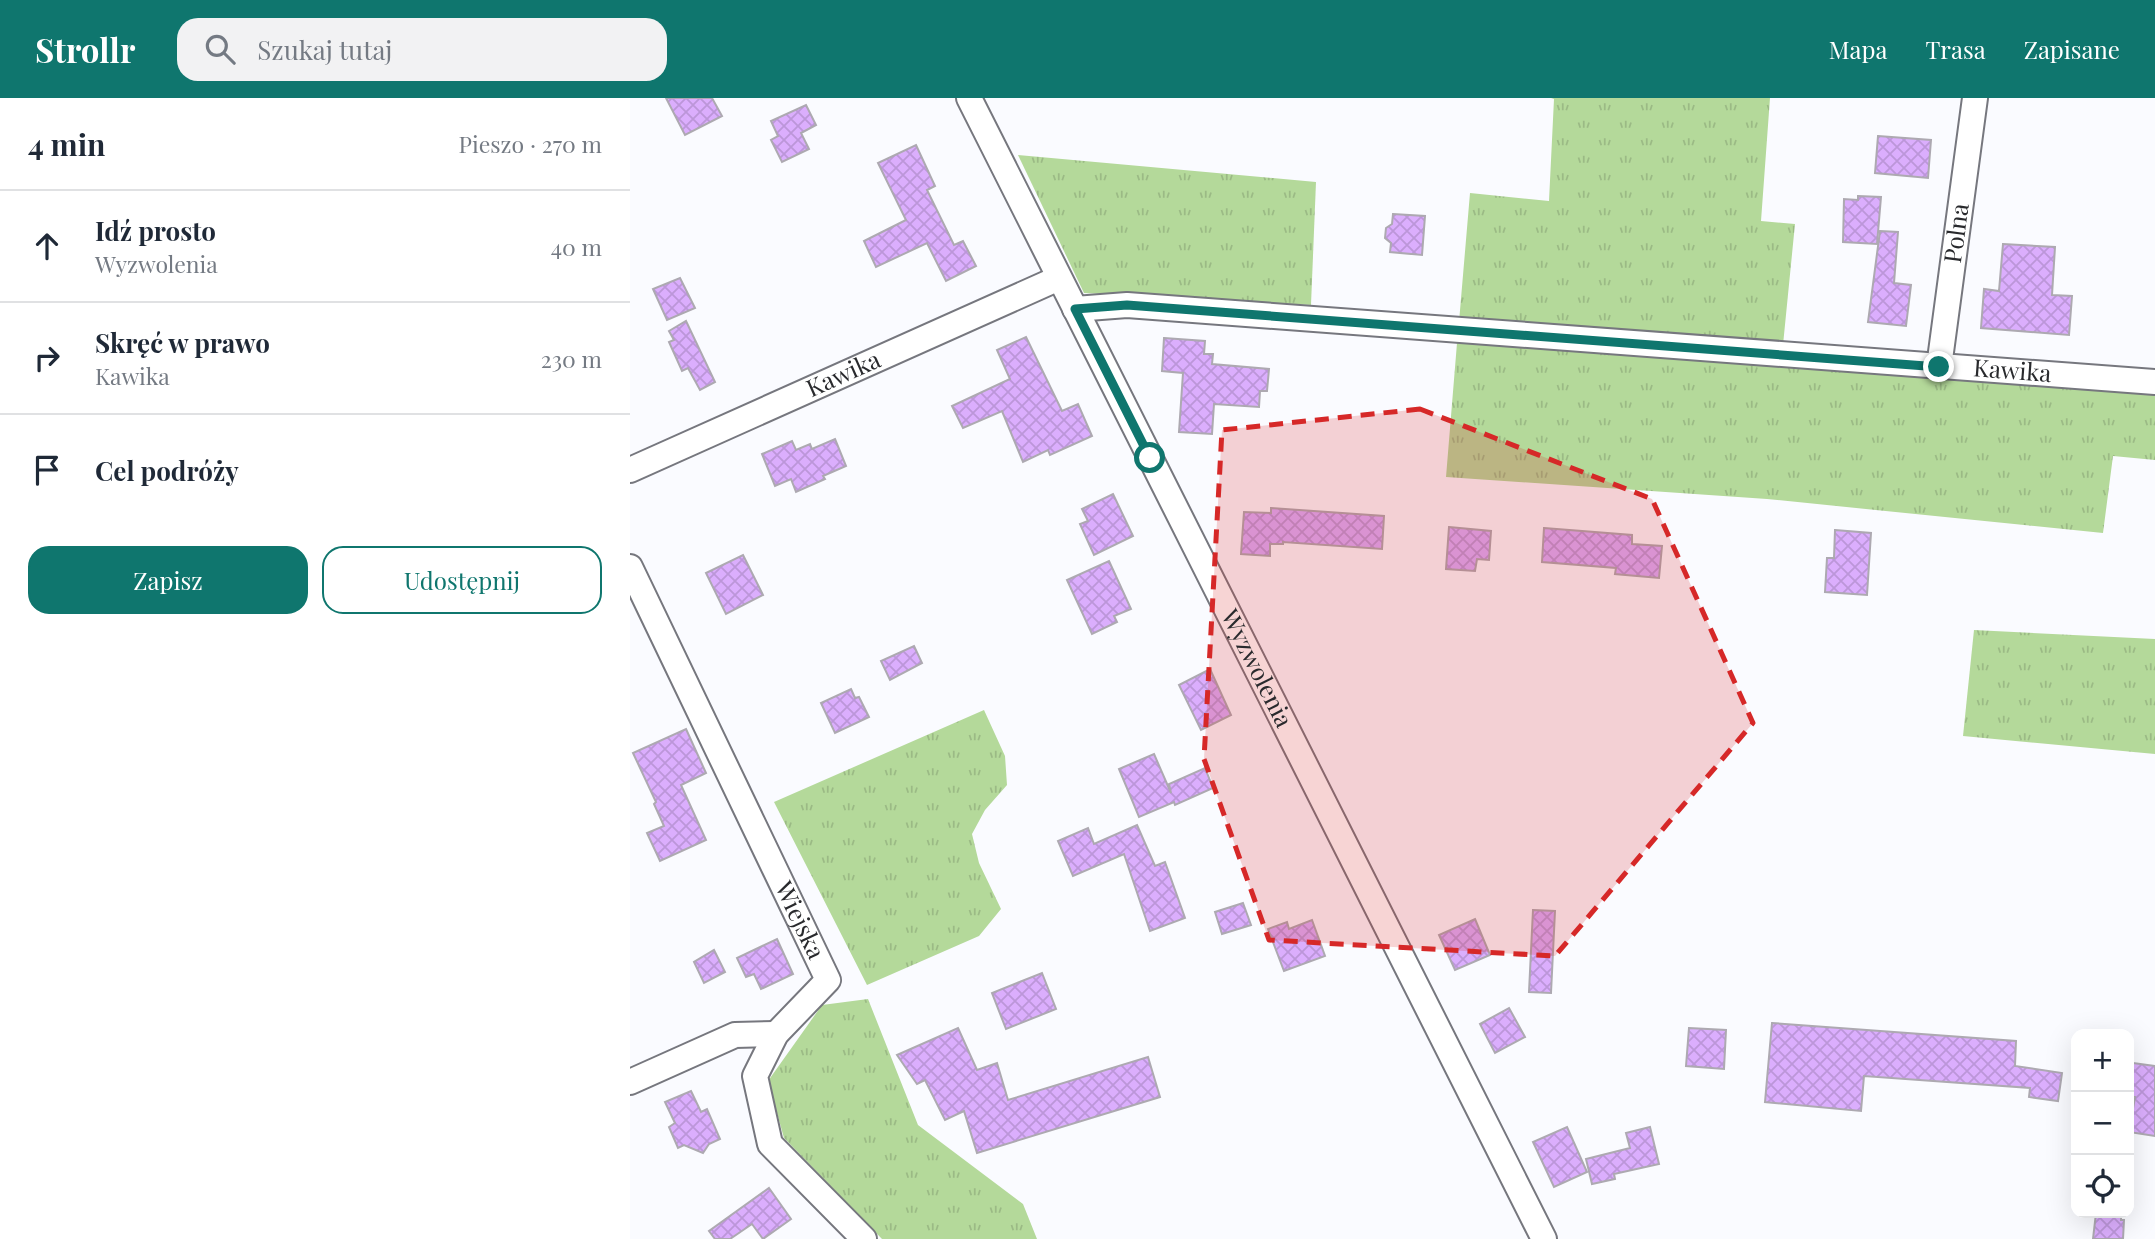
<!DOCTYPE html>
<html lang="pl">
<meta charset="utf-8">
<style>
:root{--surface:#fff;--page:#f2f2f3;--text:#1f2937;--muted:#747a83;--line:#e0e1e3;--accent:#0f766e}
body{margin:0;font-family:"Playfair Display",serif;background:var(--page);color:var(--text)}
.controls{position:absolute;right:21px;bottom:21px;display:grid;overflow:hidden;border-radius:14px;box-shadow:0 7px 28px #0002}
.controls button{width:63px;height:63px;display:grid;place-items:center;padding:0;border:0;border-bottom:2px solid var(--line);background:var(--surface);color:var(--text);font:35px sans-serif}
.stop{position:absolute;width:21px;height:21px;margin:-16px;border:5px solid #0f766e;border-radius:50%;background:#fff}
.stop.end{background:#0f766e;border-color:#fff;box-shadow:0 2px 7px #0008}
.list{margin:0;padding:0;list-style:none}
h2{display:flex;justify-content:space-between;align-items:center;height:91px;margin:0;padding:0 28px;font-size:30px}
h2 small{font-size:23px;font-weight:400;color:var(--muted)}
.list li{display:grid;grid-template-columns:46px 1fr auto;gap:21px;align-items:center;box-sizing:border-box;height:112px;padding:0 28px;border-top:2px solid var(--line)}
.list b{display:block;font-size:26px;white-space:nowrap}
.list p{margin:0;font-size:23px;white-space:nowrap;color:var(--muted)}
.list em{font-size:23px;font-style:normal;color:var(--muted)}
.actions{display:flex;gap:14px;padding:21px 28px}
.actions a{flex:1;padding:16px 0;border:2px solid var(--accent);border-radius:21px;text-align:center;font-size:24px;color:var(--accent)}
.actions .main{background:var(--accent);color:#fff}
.icon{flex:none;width:38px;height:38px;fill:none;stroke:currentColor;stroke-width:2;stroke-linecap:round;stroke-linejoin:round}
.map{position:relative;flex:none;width:1525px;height:1141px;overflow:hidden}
header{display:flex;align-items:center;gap:42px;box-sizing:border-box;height:98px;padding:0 35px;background:var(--accent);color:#fff}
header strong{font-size:33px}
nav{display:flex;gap:38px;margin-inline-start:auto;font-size:24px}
.search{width:490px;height:63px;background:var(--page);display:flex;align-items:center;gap:18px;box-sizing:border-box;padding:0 24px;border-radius:21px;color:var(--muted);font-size:26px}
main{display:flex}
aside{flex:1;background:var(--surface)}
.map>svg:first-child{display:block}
</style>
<header>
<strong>Strollr</strong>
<div class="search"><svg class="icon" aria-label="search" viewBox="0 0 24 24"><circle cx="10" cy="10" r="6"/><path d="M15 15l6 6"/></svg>Szukaj tutaj</div>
<nav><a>Mapa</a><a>Trasa</a><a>Zapisane</a></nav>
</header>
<main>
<aside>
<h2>4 min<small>Pieszo · 270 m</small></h2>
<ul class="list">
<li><svg class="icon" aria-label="ahead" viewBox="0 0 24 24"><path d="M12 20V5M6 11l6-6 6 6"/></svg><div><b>Idź prosto</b><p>Wyzwolenia</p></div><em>40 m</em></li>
<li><svg class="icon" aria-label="right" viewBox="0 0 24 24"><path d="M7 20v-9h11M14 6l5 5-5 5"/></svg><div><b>Skręć w prawo</b><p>Kawika</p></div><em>230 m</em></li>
<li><svg class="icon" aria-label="arrive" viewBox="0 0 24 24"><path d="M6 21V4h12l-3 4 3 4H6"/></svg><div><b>Cel podróży</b></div></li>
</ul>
<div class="actions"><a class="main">Zapisz</a><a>Udostępnij</a></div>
</aside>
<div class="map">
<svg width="1525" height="1141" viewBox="0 0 1525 1141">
<defs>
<pattern id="grass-tufts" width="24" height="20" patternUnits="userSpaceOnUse" patternTransform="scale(1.75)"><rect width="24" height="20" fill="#b4d99a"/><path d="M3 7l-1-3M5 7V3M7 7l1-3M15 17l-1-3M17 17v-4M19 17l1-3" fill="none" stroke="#9bba85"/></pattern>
<pattern id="building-cross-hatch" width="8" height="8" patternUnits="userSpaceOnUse" patternTransform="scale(1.75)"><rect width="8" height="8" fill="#dbaefd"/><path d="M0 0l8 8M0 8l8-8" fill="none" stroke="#bc96d9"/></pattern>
</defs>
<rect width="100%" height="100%" fill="#fafbff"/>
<!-- grass -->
<g fill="url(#grass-tufts)">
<path d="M 921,0 L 1140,0 L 1131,123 L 1165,126 L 1153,247 L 829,224 L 840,95 L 919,103 L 924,1 Z"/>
<path d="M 388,57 L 686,84 L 681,207 L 454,195 Z"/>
<path d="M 827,245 L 1525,295 L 1525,362 L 1483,358 L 1473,435 L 1137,401 L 816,379 Z"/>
<path d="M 1344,532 L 1525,541 L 1525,656 L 1333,638 Z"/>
<path d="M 354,612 L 375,658 L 377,687 L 355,712 L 342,736 L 349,765 L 371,811 L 349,838 L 237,887 L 144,704 Z"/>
<path d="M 238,901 L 288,1027 L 393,1106 L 407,1141 L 252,1141 L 154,1040 L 138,983 L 192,907 Z"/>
</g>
<!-- building -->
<g fill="url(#building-cross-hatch)" stroke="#ada9b1" stroke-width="2">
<path d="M 36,0 L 82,0 L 92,18 L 55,37 Z"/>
<path d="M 176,7 L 186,27 L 171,35 L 179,51 L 152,64 L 141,42 L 148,38 L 141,23 Z"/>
<path d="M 1248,38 L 1301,42 L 1298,80 L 1245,75 Z"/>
<path d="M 286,47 L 305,88 L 297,92 L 324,147 L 333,143 L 346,168 L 316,183 L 297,145 L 246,169 L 234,143 L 276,122 L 248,65 Z"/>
<path d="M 1228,98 L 1251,99 L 1247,146 L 1213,144 L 1214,101 L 1228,102 Z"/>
<path d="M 763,116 L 795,118 L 792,157 L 760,154 L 761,145 L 755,140 L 756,130 L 762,126 Z"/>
<path d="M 1250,133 L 1268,134 L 1264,185 L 1281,187 L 1276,228 L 1238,224 Z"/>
<path d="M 1373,146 L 1425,149 L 1422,197 L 1442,198 L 1439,237 L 1351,230 L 1354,191 L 1369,193 Z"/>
<path d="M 50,180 L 65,210 L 37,222 L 23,191 Z"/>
<path d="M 56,223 L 85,284 L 70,292 L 58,270 L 52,273 L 39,244 L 44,242 L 39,233 Z"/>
<path d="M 396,239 L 432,313 L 448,306 L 462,338 L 420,357 L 418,352 L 393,364 L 372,313 L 333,330 L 322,308 L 380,281 L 367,252 Z"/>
<path d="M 534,240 L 575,243 L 574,256 L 583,256 L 582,266 L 639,271 L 637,293 L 630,293 L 629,309 L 584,306 L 582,336 L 549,334 L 553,275 L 532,273 Z"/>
<path d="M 205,341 L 216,368 L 193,378 L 195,381 L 166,394 L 161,381 L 145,388 L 132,356 L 162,343 L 166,352 L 180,346 L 182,351 Z"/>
<path d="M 483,396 L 503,438 L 464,457 L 450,426 L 458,423 L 452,411 Z"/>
<path d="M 641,410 L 754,418 L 752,451 L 653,444 L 653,446 L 640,446 L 640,458 L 611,456 L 614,414 L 641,415 Z"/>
<path d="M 819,429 L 861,433 L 859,462 L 847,461 L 845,473 L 816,471 Z"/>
<path d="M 914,430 L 1002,437 L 1002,446 L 1032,448 L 1029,480 L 985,476 L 986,470 L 912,464 Z"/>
<path d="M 1205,432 L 1241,435 L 1237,497 L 1195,494 L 1197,460 L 1204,460 Z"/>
<path d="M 113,457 L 133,497 L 96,516 L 76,475 Z"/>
<path d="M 479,463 L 501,511 L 484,518 L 487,524 L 462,536 L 437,482 Z"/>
<path d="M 284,548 L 292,565 L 260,582 L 251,563 Z"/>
<path d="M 580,571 L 601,617 L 571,632 L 549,587 Z"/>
<path d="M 221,591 L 225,600 L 229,599 L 239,619 L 205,635 L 191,605 Z"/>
<path d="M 56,631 L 76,675 L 51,687 L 76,742 L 30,763 L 17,735 L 34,728 L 24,706 L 26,704 L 3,655 Z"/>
<path d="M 524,656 L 541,695 L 539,686 L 575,670 L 583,690 L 545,707 L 544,704 L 509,719 L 489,671 Z"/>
<path d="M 507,727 L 525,768 L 535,764 L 555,820 L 520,833 L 494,756 L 443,778 L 428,743 L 458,730 L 464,746 Z"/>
<path d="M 613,805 L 621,827 L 592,836 L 585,814 Z"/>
<path d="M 903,812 L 925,813 L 921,895 L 899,894 Z"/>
<path d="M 845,821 L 860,857 L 825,872 L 809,837 Z"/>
<path d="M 682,822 L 695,858 L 654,873 L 638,831 L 657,824 L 659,831 Z"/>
<path d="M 147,841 L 163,876 L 131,891 L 124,876 L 116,879 L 107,860 Z"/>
<path d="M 84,852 L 95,874 L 74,885 L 64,864 Z"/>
<path d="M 412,875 L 426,911 L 376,931 L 362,895 Z"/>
<path d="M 879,910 L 895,939 L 865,955 L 850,926 Z"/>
<path d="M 1142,925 L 1386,943 L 1385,968 L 1432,975 L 1428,1003 L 1399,999 L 1400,990 L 1234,978 L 1231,1013 L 1135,1004 Z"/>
<path d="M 328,930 L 347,972 L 367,965 L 378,1002 L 518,959 L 530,999 L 347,1055 L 334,1013 L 315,1022 L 295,982 L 287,986 L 267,957 Z"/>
<path d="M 1059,930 L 1096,932 L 1094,971 L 1056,968 Z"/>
<path d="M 1503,965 L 1525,968 L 1525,1038 L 1499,1034 L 1505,999 L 1499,998 Z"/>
<path d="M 61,993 L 71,1014 L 77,1011 L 90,1041 L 79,1046 L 73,1055 L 54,1047 L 48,1050 L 39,1029 L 45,1025 L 35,1004 Z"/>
<path d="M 937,1029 L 957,1074 L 924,1089 L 903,1044 Z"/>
<path d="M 1020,1029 L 1029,1066 L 984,1076 L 985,1081 L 962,1086 L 956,1061 L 1000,1050 L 996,1035 Z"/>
<path d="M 139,1090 L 161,1121 L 133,1141 L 122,1126 L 100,1141 L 85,1141 L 79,1133 Z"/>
<path d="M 1466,1115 L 1491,1115 L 1491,1122 L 1494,1122 L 1493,1141 L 1463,1141 Z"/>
</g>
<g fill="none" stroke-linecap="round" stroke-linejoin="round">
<defs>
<g id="minor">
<path id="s1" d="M 339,0 L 914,1141"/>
<path id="s2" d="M 445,211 L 497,207 L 1525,284"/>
<path id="s3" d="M 1309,269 L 1345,0"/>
<path id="s4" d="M 0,372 L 429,180"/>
<path id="s5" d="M 0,469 L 198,882 L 146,936 L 125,978 L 140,1046 L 234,1141"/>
<path d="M 0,984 L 105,937 L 146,936"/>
</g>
</defs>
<!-- minor casing -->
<use href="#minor" stroke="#76777e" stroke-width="28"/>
<!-- minor -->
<use href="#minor" stroke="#fff" stroke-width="24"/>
</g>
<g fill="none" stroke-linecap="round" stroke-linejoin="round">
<!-- route -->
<path stroke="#0f766e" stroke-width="9" d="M 520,360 L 445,211 L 497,207 L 1309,269"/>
</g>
<!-- marked area -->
<path fill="#d62828" fill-opacity="0.2" stroke="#d62828" stroke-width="5" stroke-dasharray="14 9" stroke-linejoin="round" d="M 790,311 L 1022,401 L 1123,625 L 925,858 L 639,842 L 574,661 L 592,332 Z"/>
<g text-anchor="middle" stroke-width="6" stroke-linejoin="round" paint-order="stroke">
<!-- street labels -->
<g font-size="24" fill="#292a2d" stroke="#fafbff">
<text dy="8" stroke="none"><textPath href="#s3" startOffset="135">Polna</textPath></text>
<text dy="8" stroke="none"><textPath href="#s2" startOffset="940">Kawika</textPath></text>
<text dy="8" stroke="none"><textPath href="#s4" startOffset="234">Kawika</textPath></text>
<text dy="8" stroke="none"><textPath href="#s1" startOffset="639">Wyzwolenia</textPath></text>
<text dy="8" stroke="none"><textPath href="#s5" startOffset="392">Wiejska</textPath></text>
</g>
</g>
</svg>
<div class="controls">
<button>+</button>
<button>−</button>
<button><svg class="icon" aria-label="locate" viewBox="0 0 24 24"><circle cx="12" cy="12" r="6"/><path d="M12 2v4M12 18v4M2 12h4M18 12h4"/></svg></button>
</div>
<div class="stop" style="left:520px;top:360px"></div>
<div class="stop end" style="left:1309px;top:269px"></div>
</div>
</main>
